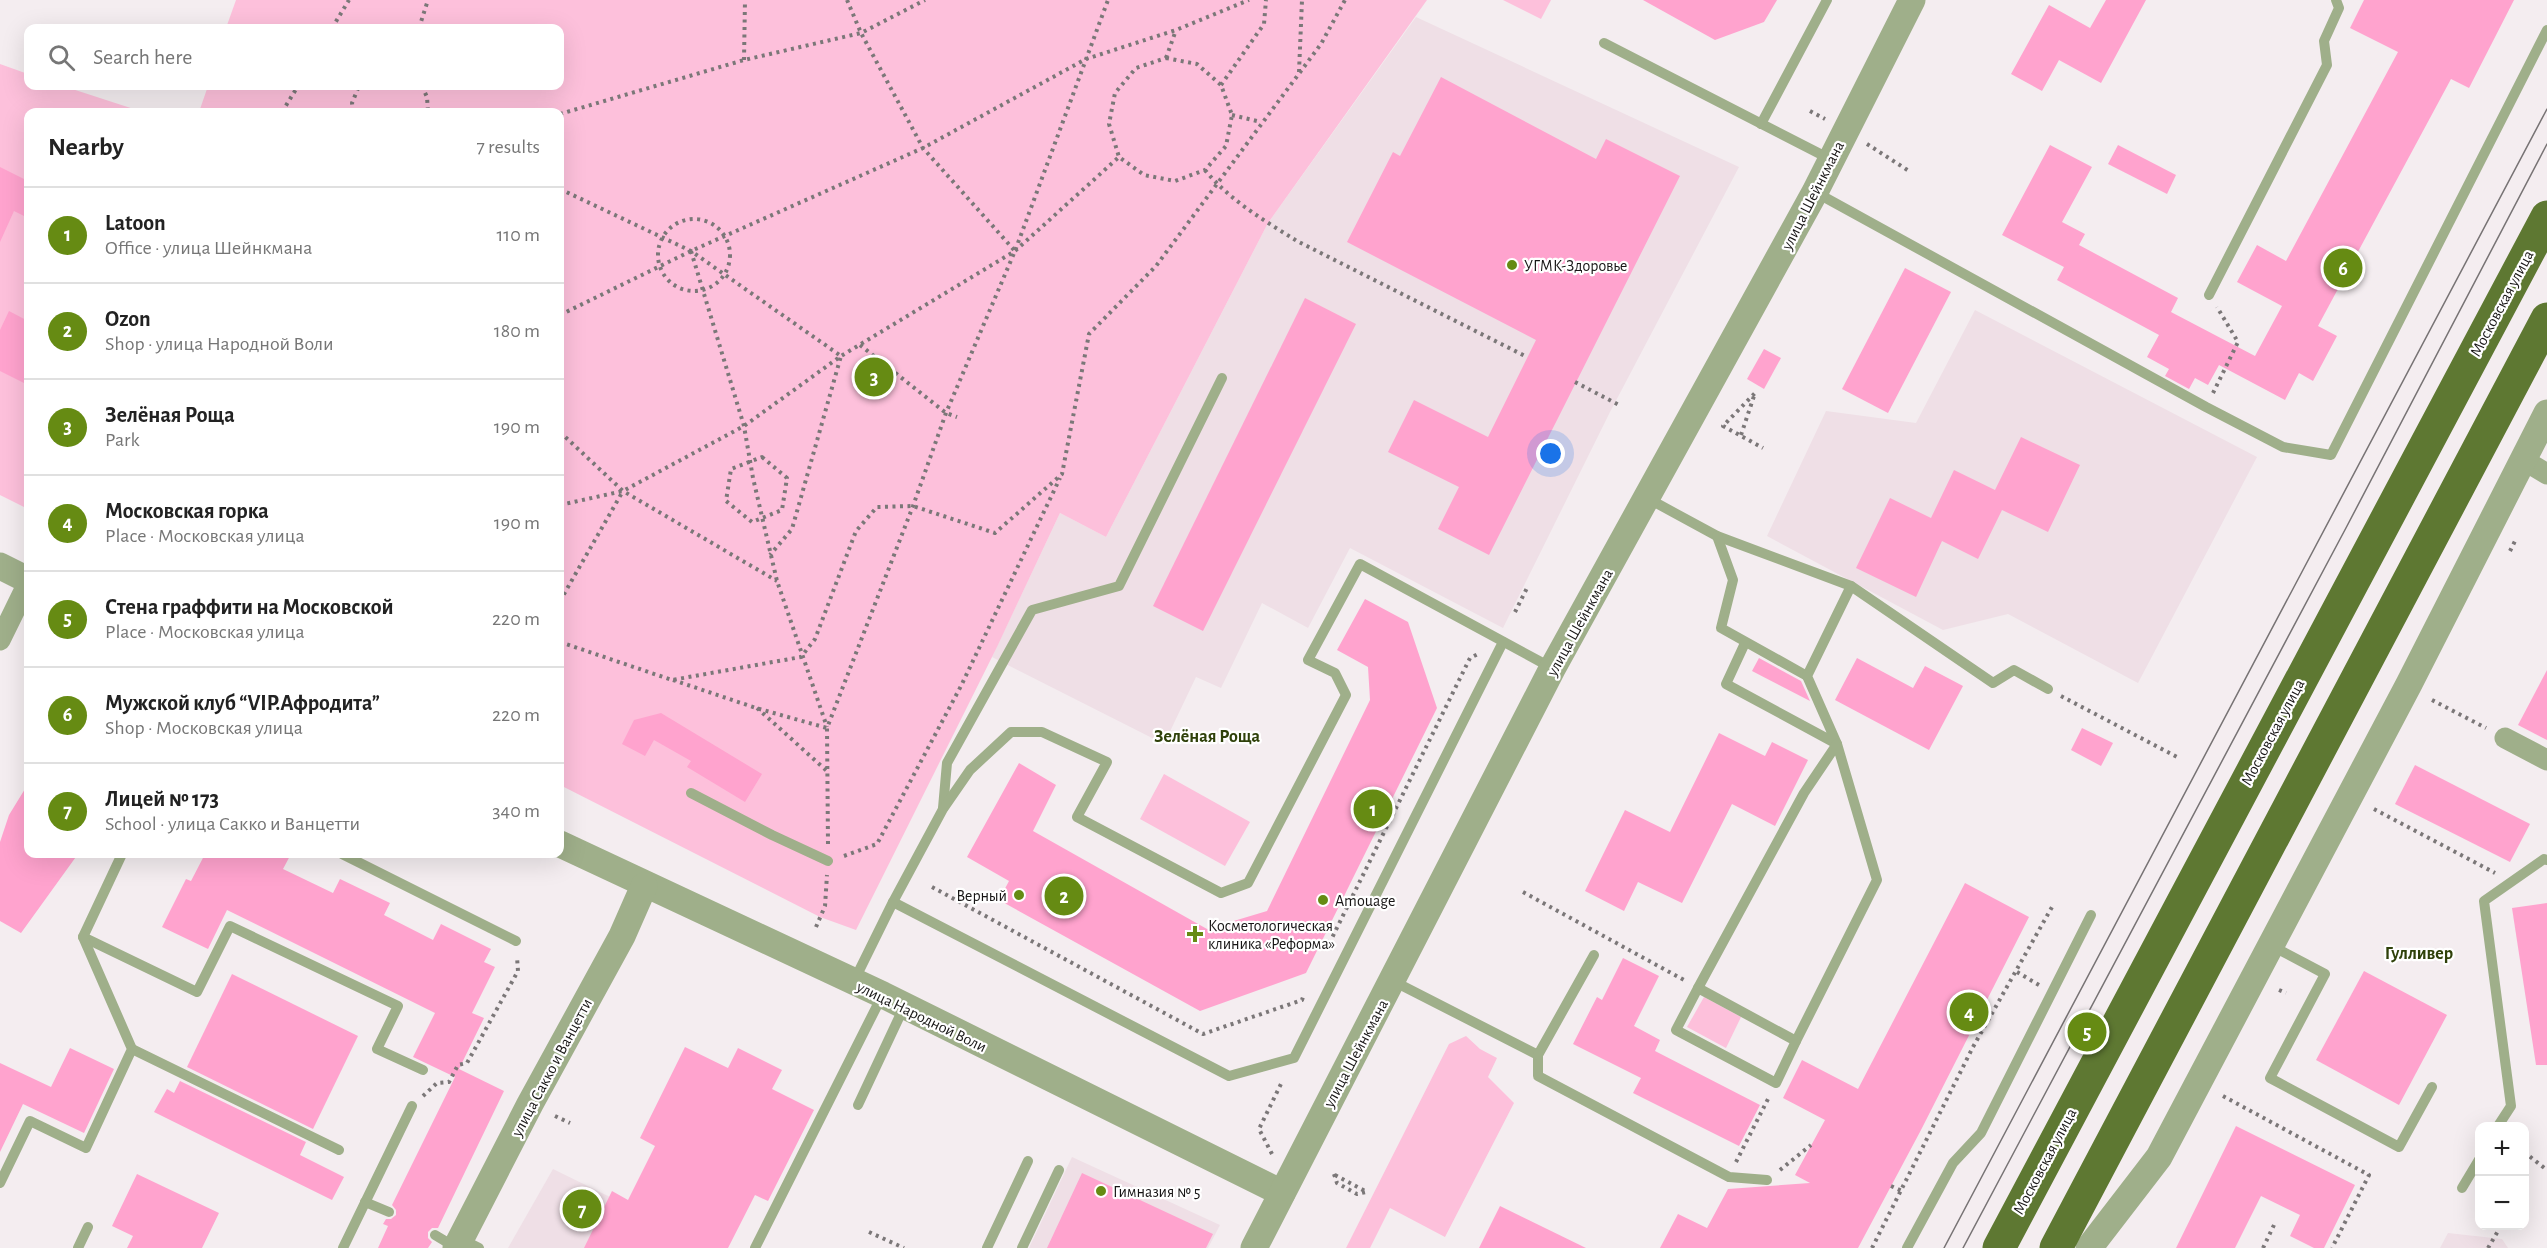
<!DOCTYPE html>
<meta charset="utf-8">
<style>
:root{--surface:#fff;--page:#f2f2f2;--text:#222;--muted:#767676;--line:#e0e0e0;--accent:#668b13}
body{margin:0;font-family:"Alegreya Sans",sans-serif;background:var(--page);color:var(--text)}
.controls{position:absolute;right:18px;bottom:18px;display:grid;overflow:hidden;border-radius:12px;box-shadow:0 6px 24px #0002}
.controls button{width:54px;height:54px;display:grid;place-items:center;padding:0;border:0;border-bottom:2px solid var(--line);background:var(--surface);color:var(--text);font:30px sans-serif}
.you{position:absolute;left:1551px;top:454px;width:21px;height:21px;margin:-15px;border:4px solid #fff;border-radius:50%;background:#1a73e8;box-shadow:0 0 0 9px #1a73e833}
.badge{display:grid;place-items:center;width:39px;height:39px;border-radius:50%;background:var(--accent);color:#fff;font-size:20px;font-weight:700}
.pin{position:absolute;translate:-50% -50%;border:3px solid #fff;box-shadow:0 2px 6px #0006}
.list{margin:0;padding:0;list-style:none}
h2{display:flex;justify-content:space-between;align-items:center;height:78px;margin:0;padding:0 24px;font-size:26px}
h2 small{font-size:20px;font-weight:400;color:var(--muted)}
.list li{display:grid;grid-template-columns:39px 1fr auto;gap:18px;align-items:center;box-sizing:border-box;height:96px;padding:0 24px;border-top:2px solid var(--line)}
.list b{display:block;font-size:22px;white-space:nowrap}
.list p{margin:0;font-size:20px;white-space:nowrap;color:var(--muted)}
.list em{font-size:20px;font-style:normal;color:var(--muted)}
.icon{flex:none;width:33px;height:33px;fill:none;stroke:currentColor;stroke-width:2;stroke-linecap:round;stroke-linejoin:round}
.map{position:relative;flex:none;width:2547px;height:1248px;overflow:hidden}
.search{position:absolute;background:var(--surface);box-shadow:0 6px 24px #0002;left:24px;top:24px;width:540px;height:66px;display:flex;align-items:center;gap:15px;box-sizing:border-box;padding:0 21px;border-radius:12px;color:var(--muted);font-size:22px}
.panel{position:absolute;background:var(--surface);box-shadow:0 6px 24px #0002;left:24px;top:108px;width:540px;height:750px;border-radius:12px}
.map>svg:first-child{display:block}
</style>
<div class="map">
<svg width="2547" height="1248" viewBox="0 0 2547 1248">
<rect width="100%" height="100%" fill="#f4edf0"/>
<!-- built -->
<g fill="#efdfe6">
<path d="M 1416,17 L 1739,167 L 1610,412 L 1503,628 L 1350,548 L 1308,628 L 1262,603 L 1221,688 L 1196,677 L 1164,744 L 992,657 L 1060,513 L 1106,537 L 1268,223 Z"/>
<path d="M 1975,310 L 2257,457 L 2138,683 L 2008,614 L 1943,630 L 1767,536 L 1826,411 L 1916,423 Z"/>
<path d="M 1072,1157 L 1220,1225 L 1208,1248 L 1029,1248 Z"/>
<path d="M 553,1169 L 714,1248 L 508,1248 Z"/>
<path d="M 2448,1233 L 2502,1239 L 2508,1248 L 2440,1248 Z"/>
</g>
<!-- green -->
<g fill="#fdc0db">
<path d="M 236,0 L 1427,0 L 1268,223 L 1106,537 L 1060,513 L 997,647 L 856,930 L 820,917 L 560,785 L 560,112 L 199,112 L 208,86 L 560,86 L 560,28 L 226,28 Z"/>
<path d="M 1503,0 L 1551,0 L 1541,19 Z"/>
<path d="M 0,64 L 28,74 L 28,86 L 63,86 L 143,112 L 28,112 L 28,509 L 0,495 Z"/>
<path d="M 1164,774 L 1250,822 L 1225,866 L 1140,819 Z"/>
<path d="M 1704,997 L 1741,1017 L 1726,1048 L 1687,1027 Z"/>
<path d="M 1466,1036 L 1480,1049 L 1497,1058 L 1488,1077 L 1514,1103 L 1445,1237 L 1390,1208 L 1370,1248 L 1346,1248 L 1449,1044 Z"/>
</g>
<!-- building -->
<g fill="#ffa3ce">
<path d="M 1643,0 L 1777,0 L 1764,22 L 1715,40 Z"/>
<path d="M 2106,0 L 2146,0 L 2101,83 L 2059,60 L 2042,91 L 2011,74 L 2049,5 L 2090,28 Z"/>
<path d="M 2364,0 L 2514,0 L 2469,88 L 2451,79 L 2318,326 L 2337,336 L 2313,381 L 2299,373 L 2285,400 L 2219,365 L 2208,385 L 2195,378 L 2189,389 L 2165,376 L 2169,369 L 2147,357 L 2159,335 L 2057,280 L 2064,267 L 2002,235 L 2050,145 L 2092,167 L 2062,222 L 2085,234 L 2079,245 L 2178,298 L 2171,312 L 2255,356 L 2282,306 L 2237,282 L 2257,245 L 2286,261 L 2398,52 L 2350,28 Z"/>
<path d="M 1441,77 L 1596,159 L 1606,139 L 1680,176 L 1489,555 L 1438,529 L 1459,487 L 1388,452 L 1414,400 L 1488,437 L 1536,340 L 1347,242 L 1393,152 L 1400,156 Z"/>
<path d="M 2118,145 L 2176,175 L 2167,194 L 2108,164 Z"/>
<path d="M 0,167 L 28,181 L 28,218 L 14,211 L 0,242 Z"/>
<path d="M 1905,268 L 1951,292 L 1888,413 L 1842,389 Z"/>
<path d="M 1305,298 L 1356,324 L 1203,631 L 1153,606 Z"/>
<path d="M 9,311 L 28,321 L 28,385 L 0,371 L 0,330 Z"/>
<path d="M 1764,349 L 1781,358 L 1764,389 L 1747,379 Z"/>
<path d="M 2021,437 L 2080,465 L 2048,532 L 2002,510 L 1978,559 L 1942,541 L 1916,597 L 1856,568 L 1890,498 L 1931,518 L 1954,470 L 1995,490 Z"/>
<path d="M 1365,599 L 1408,622 L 1437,708 L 1306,973 L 1200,1011 L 999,900 L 1009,881 L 967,857 L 1019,763 L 1056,785 L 1033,831 L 1207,929 L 1267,911 L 1370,700 L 1368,667 L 1337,650 Z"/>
<path d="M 1759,658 L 1801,681 L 1810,701 L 1752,671 Z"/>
<path d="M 1857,658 L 1913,688 L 1925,666 L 1963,686 L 1929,750 L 1835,700 Z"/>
<path d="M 2547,670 L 2547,740 L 2518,725 Z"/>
<path d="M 661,713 L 762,774 L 745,802 L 687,767 L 691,761 L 654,740 L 645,756 L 622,744 L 634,720 Z"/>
<path d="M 2082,728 L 2113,743 L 2101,766 L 2071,750 Z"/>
<path d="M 1719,733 L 1765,756 L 1772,742 L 1808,760 L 1775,826 L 1732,804 L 1682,903 L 1638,882 L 1624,911 L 1585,891 L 1625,810 L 1670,832 Z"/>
<path d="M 2415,765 L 2530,824 L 2510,862 L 2395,804 Z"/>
<path d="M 28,784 L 28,854 L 78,854 L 21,933 L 0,921 L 0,842 L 9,815 Z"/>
<path d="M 205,854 L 291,854 L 283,869 L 333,893 L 340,879 L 390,903 L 384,915 L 433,940 L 441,924 L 491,949 L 484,962 L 495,967 L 472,1013 L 484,1018 L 459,1069 L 504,1091 L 438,1228 L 432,1228 L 428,1232 L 428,1238 L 432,1242 L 428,1248 L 378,1248 L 388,1226 L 383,1224 L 386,1219 L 391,1219 L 396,1215 L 396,1210 L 392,1205 L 455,1077 L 413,1057 L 435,1013 L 227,910 L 208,949 L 162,927 L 186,879 L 191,881 Z"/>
<path d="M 1965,883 L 2029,917 L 1921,1130 L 1858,1248 L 1660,1248 L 1678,1214 L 1707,1228 L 1728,1189 L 1810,1183 L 1795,1175 L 1825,1120 L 1783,1098 L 1802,1060 L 1858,1089 Z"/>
<path d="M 2547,903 L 2547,1065 L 2536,1065 L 2512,908 Z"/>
<path d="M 1623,958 L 1659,976 L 1634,1026 L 1660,1040 L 1655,1051 L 1760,1105 L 1739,1146 L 1633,1093 L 1641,1078 L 1573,1044 L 1597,997 L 1602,1000 Z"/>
<path d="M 2364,971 L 2447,1015 L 2399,1105 L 2316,1060 Z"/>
<path d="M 232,974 L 358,1036 L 313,1129 L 187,1067 Z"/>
<path d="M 685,1047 L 728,1068 L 738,1048 L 782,1070 L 772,1089 L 814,1110 L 768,1201 L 755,1195 L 728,1248 L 584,1248 L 612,1191 L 628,1200 L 655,1146 L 640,1138 Z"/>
<path d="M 70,1048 L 114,1069 L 84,1133 L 23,1104 L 0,1152 L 0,1063 L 51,1087 Z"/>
<path d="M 180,1081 L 306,1142 L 300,1155 L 344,1177 L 332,1200 L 154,1112 L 167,1089 L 174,1093 Z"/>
<path d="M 2236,1126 L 2355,1185 L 2324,1248 L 2314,1248 L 2290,1236 L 2300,1215 L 2261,1196 L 2235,1248 L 2176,1248 Z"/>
<path d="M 1082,1173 L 1213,1234 L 1206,1248 L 1047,1248 Z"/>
<path d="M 137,1174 L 219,1213 L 202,1248 L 127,1248 L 133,1236 L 112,1226 Z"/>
<path d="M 1500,1206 L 1586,1248 L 1479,1248 Z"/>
</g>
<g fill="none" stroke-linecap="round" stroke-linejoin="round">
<!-- path -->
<g stroke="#7b7778" stroke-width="4" stroke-dasharray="3 4.5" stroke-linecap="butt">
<path d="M 847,0 L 861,33 L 923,148 L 1015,251"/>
<path d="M 332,28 L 349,0"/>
<path d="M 419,28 L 428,0"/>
<path d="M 1166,58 L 1197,64 L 1221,85 L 1232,115 L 1226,146 L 1205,170 L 1175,181 L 1144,175 L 1119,157 L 1109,124 L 1115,93 L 1136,68 Z"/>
<path d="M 1166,58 L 1176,30"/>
<path d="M 744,60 L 745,0"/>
<path d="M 1299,72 L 1302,0"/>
<path d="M 1221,85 L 1264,24 L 1266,0"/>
<path d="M 422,86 L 427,97 L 428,112"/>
<path d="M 1810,111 L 1825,119"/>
<path d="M 282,112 L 298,86"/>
<path d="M 353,112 L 352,103 L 359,86"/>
<path d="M 560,114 L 744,60 L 861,33 L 925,0"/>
<path d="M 1232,115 L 1261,122"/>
<path d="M 1867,144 L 1909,171"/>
<path d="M 1205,170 C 1229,200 1265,221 1297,241 L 1527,357"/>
<path d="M 560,189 L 691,251 L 841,356 L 792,529 L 770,555"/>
<circle cx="694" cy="255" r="36"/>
<path d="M 691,251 L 744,426 L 753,478 L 777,581 L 827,727"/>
<path d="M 560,315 L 691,251 L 923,148 L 1086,59 L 1176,30 L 1249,0"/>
<path d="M 860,345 L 946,413 L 957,417"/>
<path d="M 1575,382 L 1621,406"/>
<path d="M 2213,393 L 2238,342 L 2217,307"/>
<path d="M 560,432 L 623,491 L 777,581"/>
<path d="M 1741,435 L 1755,393 L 1723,426 L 1763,448"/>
<path d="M 762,457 L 787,478 L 782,510 L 752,522 L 726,501 L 731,469 Z"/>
<path d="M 560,505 L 623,491 L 744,426 L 841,356 L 1015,251 L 1119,157"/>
<path d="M 2510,551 L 2516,539"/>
<path d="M 560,601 L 623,491"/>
<path d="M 1515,612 L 1528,586"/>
<path d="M 560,642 L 672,680 L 801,657 L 815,639 L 856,531 L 877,507 L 913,506 L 995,533 L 1062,474 L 1089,334 L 1156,266 L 1321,44 L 1345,0"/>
<path d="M 673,680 L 756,708 L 827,728"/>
<path d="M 2061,696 L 2177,757"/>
<path d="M 2432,700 L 2486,728"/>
<path d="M 757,708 L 827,771"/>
<path d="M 2374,809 L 2495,873"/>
<path d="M 828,844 L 827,728 L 913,506 L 946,413 L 1015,251 L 1108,0"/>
<path d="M 844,856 L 877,844 L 961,686 L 1060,478"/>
<path d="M 932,887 L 1203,1034 L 1302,1000 L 1303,997"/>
<path d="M 1523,892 L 1684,980"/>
<path d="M 816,927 L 825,906 L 827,875"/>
<path d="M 1326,950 L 1470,658 L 1478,654"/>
<path d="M 2017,972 L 2039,985"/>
<path d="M 2279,990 L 2286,993"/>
<path d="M 423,1096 L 437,1083 L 449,1082 L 458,1065 L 467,1063 L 518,971 L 517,957"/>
<path d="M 2223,1096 L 2369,1175 L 2332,1248"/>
<path d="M 555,1116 L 570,1123"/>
<path d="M 2524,1152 L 2547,1170"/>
<path d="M 1272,1154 L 1259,1129 L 1281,1084"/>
<path d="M 1736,1162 L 1769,1097"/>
<path d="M 1780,1170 L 1811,1145"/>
<path d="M 1334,1174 L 1337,1183 L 1357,1194 L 1366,1192"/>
<path d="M 1335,1175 L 1365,1191"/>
<path d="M 1891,1186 L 1902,1191"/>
<path d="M 869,1232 L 904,1248"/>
<path d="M 1872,1248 L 1973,1047 L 2052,907"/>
<path d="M 2263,1248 L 2274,1225"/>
<path d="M 2488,1248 L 2501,1226"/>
</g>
<!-- service -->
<g stroke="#9faf8a" stroke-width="10">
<path d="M 1604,43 L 1830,159"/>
<path d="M 1761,124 L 1827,0"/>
<path d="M 1815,192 L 2206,407 L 2283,447 L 2331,455 L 2547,30"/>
<path d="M 2209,295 L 2327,65 L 2324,41 L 2339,8 L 2336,0"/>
<path d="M 1647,498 L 1717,536 L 1851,586 L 1993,683 L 2014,670 L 2048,689"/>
<path d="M 1717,536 L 1733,580 L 1721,628 L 1807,676"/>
<path d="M 1745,643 L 1726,684 L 1837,744 L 1807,676 L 1851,586"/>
<path d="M 691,793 L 772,835 L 828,861"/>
<path d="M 943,808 L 947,763 L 1032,610 L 1119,586 L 1222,378"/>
<path d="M 342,854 L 516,941"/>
<path d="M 893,902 L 1229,1076 L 1294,1058 L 1503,642"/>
<path d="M 83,937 L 197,992 L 230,926 L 398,1006 L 377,1049 L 423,1070"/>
<path d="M 2272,946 L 2325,974 L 2270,1078 L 2399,1147 L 2432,1087"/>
<path d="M 854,981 L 893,902 L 943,809 L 970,770 L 1011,732 L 1042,732 L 1107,762 L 1077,817 L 1221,893 L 1248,883 L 1346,695 L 1335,673 L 1308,660 L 1360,564 L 1552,668"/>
<path d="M 1393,981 L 1538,1055 L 1538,1076 L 1729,1177 L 1767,1180"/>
<path d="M 1698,988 L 1804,793 L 1837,744 L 1877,880 L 1796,1041"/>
<path d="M 1698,988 L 1796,1041 L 1776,1083 L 1676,1030 Z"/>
<path d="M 132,1049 L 339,1150"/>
<path d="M 1538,1055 L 1594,955"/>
<path d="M 858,1105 L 904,1007"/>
<path d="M 2498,1126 L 2511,1106 L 2484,901 L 2544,859 L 2547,860"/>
<path d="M 0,1183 L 30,1121 L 86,1148 L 132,1049 L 83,937 L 122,854"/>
<path d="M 2462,1188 L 2480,1158"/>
<path d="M 365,1202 L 389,1212"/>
<path d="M 435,1235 L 455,1247"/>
<path d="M 461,1239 L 479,1248"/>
<path d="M 78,1248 L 88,1227"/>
<path d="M 343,1248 L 412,1106"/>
<path d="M 755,1248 L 882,996"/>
<path d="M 987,1248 L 1028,1161"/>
<path d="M 1022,1248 L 1059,1170"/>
<path d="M 1907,1248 L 1953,1163 L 1981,1133 L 2091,915"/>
</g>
<!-- minor -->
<g stroke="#9faf8a" stroke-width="21">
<path d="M 2522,459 L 2547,474"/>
<path d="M 0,640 L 28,583"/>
<path d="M 2505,738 L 2547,760"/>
</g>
<!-- tertiary -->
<g stroke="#9faf8a" stroke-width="27">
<path d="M 0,566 L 28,580"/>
<path d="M 560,844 L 883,995 L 1282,1193"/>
<path d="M 456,1248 L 530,1104 L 622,936 L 644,886"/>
<path d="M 1254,1248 L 1552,669 L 1815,192 L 1912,0"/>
<path d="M 2089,1248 L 2159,1157 L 2409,684 L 2547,413"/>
</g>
<!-- primary -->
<g stroke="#5e7832" stroke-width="33">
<path d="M 1999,1248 L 2547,217"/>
<path d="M 2056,1248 L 2547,319"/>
</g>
<!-- tram -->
<g stroke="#777374" stroke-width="1.5">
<path d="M 1944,1248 L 2547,109"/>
<path d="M 1963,1248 L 2347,526 L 2547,144"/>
</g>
</g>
<!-- markers -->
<g fill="#668b13" stroke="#fff" stroke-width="2">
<circle cx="1512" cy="265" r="6"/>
<circle cx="1019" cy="895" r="6"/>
<circle cx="1323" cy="900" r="6"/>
<path d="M1192 925h6v6h6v6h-6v6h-6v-6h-6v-6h6z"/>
<circle cx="1101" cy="1191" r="6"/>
</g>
<g text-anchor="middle" stroke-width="4.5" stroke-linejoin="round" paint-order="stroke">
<!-- street labels -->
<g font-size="16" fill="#171515" stroke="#fff">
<text transform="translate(1812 195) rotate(-63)" y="6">улица Шейнкмана</text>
<text transform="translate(2501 303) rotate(-62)" y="6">Московская улица</text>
<text transform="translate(1579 622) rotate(-61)" y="6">улица Шейнкмана</text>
<text transform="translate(2272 732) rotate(-62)" y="6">Московская улица</text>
<text transform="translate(922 1016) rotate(26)" y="6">улица Народной Воли</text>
<text transform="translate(1355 1053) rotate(-62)" y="6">улица Шейнкмана</text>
<text transform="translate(551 1067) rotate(-62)" y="6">улица Сакко и Ванцетти</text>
<text transform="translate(2044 1161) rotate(-62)" y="6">Московская улица</text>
</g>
<!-- poi labels -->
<g font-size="16" fill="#171515" stroke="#fff" text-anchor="start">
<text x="1524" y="271">УГМК-Здоровье</text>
<text x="1007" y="901" text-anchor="end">Верный</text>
<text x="1335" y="906">Amouage</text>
<text x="1208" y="931">Косметологическая<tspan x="1208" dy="18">клиника «Реформа»</tspan></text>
<text x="1113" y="1197">Гимназия № 5</text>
</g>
<!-- neighbourhood labels -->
<g font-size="18" font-weight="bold" fill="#2f410a" stroke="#fff">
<text x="1207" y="742">Зелёная Роща</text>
<text x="2419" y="959">Гулливер</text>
</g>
</g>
</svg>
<div class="controls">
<button>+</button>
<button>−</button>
</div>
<div class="you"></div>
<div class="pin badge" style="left:1373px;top:809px">1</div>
<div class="pin badge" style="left:1064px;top:896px">2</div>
<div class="pin badge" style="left:874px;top:377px">3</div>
<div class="pin badge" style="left:1969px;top:1012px">4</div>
<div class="pin badge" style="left:2087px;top:1032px">5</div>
<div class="pin badge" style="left:2343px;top:268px">6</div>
<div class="pin badge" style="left:582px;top:1209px">7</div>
<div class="search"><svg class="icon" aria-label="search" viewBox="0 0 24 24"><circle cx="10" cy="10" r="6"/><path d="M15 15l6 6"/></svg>Search here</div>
<section class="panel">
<h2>Nearby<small>7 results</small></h2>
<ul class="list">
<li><span class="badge">1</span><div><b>Latoon</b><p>Office · улица Шейнкмана</p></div><em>110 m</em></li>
<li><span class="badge">2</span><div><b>Ozon</b><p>Shop · улица Народной Воли</p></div><em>180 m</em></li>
<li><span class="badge">3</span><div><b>Зелёная Роща</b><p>Park</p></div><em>190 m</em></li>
<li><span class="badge">4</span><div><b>Московская горка</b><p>Place · Московская улица</p></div><em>190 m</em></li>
<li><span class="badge">5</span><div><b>Стена граффити на Московской</b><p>Place · Московская улица</p></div><em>220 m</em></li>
<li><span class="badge">6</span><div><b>Мужской клуб “VIP.Афродита”</b><p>Shop · Московская улица</p></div><em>220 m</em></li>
<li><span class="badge">7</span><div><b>Лицей № 173</b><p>School · улица Сакко и Ванцетти</p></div><em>340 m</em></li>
</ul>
</section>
</div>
